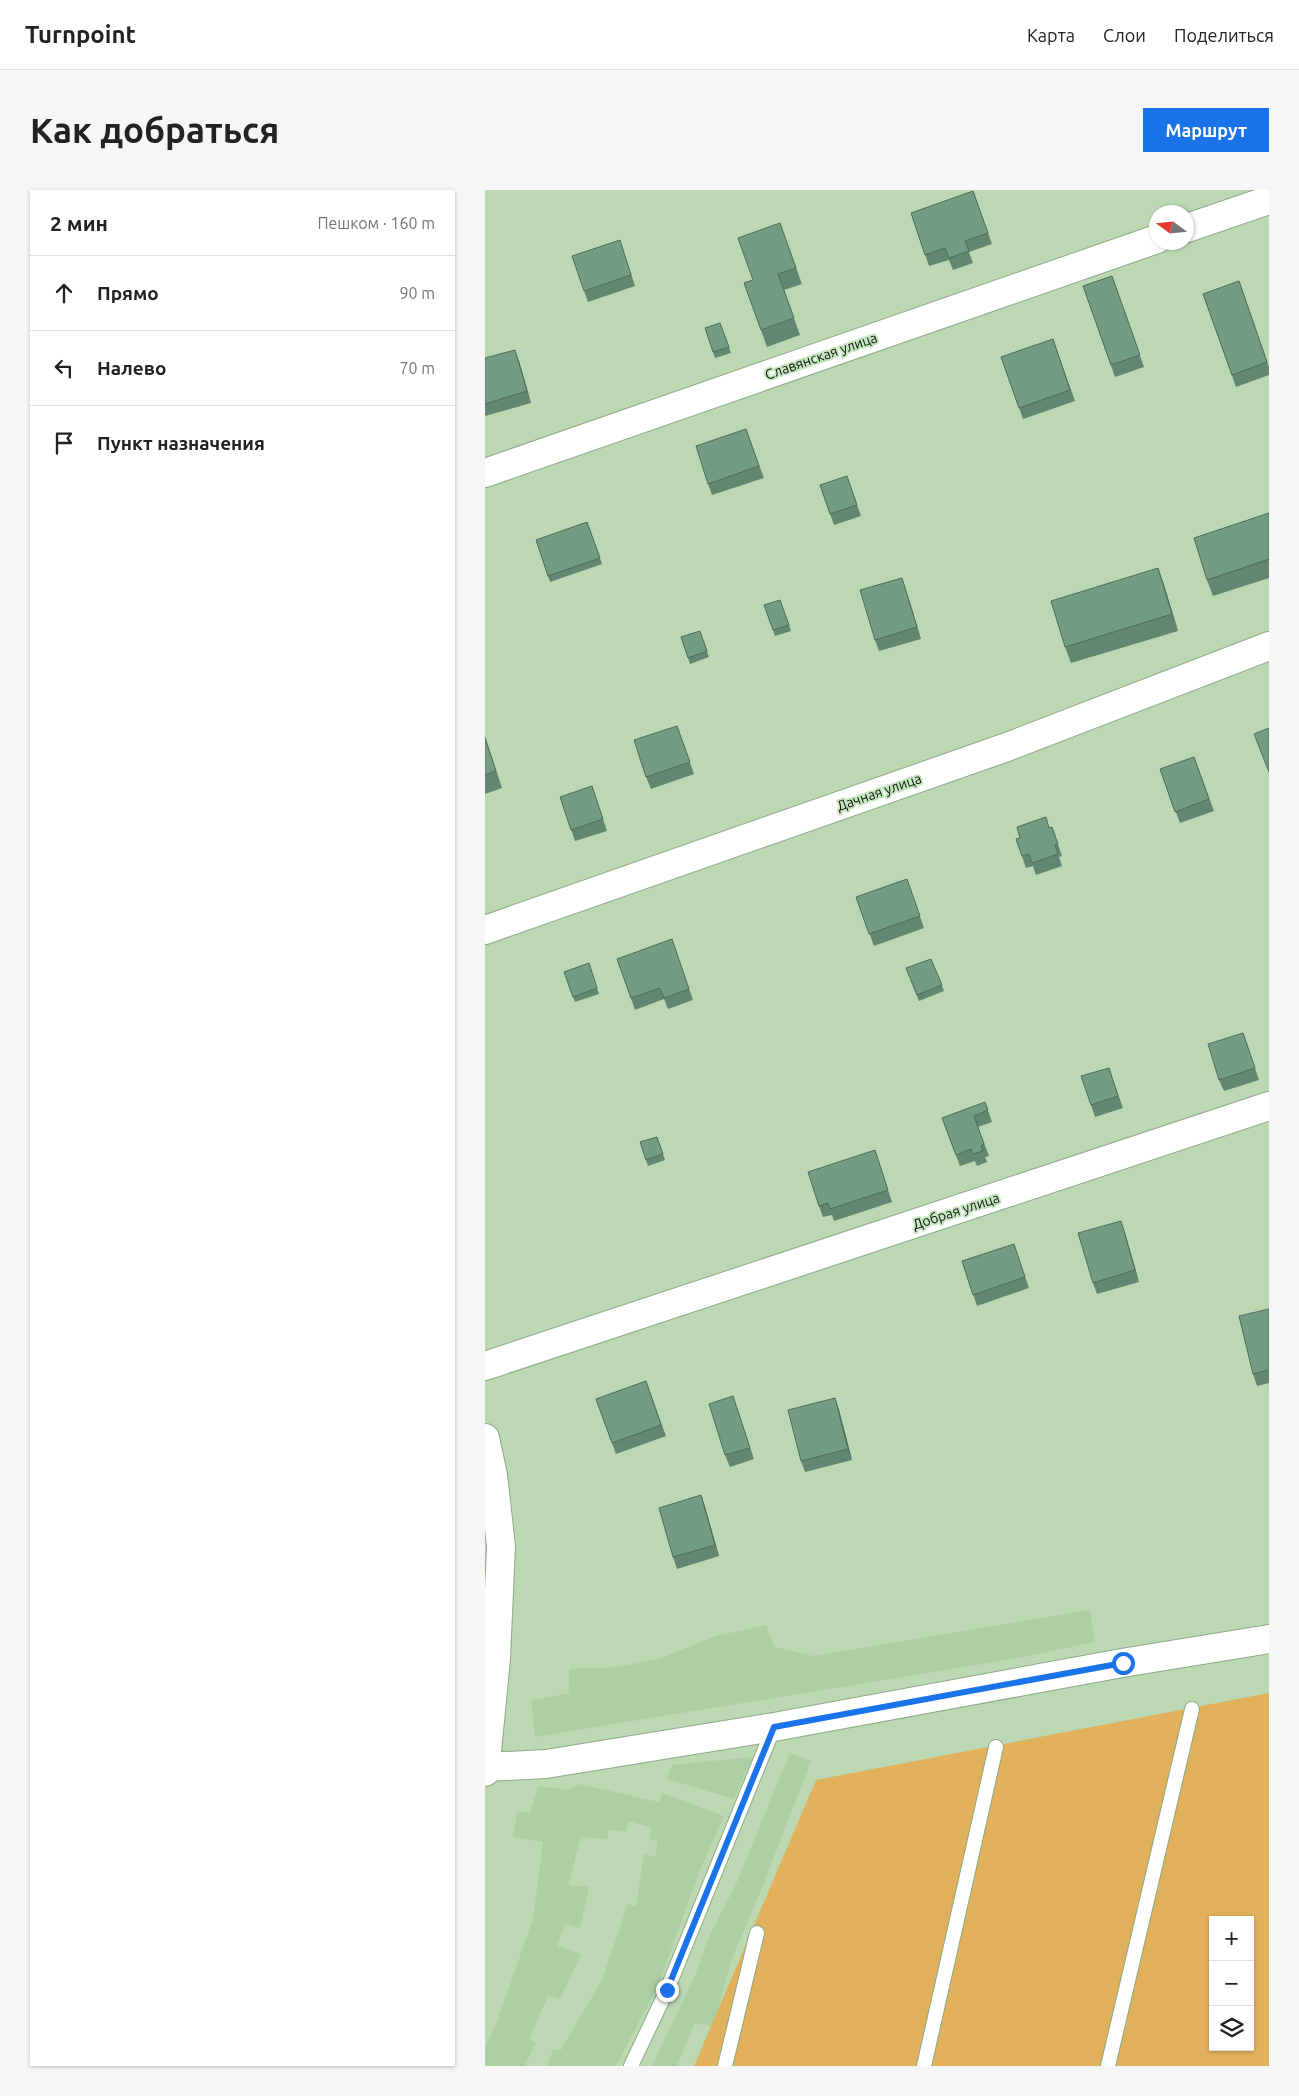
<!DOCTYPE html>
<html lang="ru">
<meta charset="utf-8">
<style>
:root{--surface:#fff;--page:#f6f6f6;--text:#222;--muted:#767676;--line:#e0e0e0;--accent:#1a73e8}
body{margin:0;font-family:Ubuntu,sans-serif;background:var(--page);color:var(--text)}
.controls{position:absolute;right:15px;bottom:15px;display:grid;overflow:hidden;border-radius:0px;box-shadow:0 1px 4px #0004}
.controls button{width:45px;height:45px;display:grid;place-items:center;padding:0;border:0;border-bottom:1px solid var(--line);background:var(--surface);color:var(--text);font:25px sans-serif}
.compass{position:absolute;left:664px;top:15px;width:45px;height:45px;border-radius:50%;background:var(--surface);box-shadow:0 1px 4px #0004;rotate:285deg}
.stop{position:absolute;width:15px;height:15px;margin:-11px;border:4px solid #1a73e8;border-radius:50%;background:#fff}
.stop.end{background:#1a73e8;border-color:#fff;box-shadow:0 1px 5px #0008}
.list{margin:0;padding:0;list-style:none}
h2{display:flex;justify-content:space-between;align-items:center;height:65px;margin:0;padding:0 20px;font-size:21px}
h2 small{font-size:16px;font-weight:400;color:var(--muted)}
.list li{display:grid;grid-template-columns:32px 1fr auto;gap:15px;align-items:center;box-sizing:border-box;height:75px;padding:0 20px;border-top:1px solid var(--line)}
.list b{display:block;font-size:19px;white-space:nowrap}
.list em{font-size:16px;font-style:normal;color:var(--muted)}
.icon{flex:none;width:28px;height:28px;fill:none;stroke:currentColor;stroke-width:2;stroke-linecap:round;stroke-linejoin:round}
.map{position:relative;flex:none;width:784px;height:1876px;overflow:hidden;border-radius:0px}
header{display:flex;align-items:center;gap:30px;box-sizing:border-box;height:70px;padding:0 25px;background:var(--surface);border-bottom:1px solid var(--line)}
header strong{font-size:24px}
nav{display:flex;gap:28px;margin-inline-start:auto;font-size:18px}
.intro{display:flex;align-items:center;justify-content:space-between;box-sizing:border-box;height:120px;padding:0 30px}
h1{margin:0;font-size:35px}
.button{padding:12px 22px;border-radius:0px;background:var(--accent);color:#fff;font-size:18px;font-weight:700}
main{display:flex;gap:30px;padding:0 30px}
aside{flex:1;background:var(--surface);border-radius:0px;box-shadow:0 1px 4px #0004}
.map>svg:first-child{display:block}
</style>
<header>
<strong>Turnpoint</strong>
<nav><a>Карта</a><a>Слои</a><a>Поделиться</a></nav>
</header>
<div class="intro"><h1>Как добраться</h1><a class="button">Маршрут</a></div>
<main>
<aside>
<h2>2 мин<small>Пешком · 160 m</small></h2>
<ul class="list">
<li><svg class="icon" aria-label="ahead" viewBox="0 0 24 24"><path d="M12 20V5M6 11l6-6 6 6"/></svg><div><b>Прямо</b></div><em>90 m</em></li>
<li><svg class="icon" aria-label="left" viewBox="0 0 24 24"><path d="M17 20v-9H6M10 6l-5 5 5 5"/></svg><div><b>Налево</b></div><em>70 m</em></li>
<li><svg class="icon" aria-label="arrive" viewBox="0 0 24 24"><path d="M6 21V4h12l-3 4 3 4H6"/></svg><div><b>Пункт назначения</b></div></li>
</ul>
</aside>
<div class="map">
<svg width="784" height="1876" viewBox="0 0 784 1876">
<rect width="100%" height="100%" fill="#bbd8b3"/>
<!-- built -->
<g fill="#accea3">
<path d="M 605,1420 L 610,1452 L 534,1468 L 50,1547 L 46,1511 L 84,1503 L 84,1479 L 132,1477 L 174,1469 L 231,1446 L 281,1435 L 289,1457 L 329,1466 Z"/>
<path d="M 305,1563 L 326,1571 L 279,1693 L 246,1771 L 228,1837 L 210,1833 L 192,1876 L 167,1876 L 210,1786 L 224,1747 L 251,1694 Z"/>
<path d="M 267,1567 L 249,1609 L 182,1589 L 187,1575 Z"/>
<path d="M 94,1594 L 174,1612 L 177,1603 L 239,1626 L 213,1685 L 174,1794 L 131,1876 L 62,1876 L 68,1859 L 76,1860 L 117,1790 L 143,1714 L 151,1716 L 159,1664 L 170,1667 L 173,1651 L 164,1650 L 167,1638 L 144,1631 L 141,1642 L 123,1640 L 123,1649 L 96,1647 L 83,1695 L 104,1697 L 95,1738 L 80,1734 L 72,1756 L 96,1764 L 75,1809 L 63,1806 L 44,1849 L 51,1852 L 40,1876 L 0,1876 L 0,1859 L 13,1829 L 48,1729 L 58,1652 L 28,1647 L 32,1622 L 45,1623 L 53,1596 L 82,1600 Z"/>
</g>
<!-- green -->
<path fill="#e2b15b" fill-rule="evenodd" d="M 784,1503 L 784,1876 L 209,1876 L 331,1590 ZM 728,1730 L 765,1730 L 765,1857 L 728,1857 Z"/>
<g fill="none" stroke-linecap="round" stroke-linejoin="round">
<defs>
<g id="service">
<path d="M 146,1876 L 182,1800 L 289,1537"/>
<path d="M 240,1876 L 272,1743"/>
<path d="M 439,1876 L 511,1557"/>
<path d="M 623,1876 L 707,1519"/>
</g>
<g id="minor">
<path d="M 702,38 L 784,10"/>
<path d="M 0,283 L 672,49"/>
<path d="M 0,740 L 522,557 L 784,456"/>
<path d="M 0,1176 L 784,916"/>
<path d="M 1,1577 L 61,1574 L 289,1537 L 637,1473 L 784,1449"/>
</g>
<path id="tertiary" d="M 0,1248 L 8,1285 L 16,1356 L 11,1469 L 0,1582"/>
</defs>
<!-- service casing -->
<use href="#service" stroke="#8da986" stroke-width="16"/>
<!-- minor casing -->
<use href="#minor" stroke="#8da986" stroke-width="30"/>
<!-- tertiary casing -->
<use href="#tertiary" stroke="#8da986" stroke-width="30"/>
<!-- service -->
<use href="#service" stroke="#fff" stroke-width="14"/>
<!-- minor -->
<use href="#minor" stroke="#fff" stroke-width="28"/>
<!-- tertiary -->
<use href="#tertiary" stroke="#fff" stroke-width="28"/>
</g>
<!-- wall -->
<g fill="#628672">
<path d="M 488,1 L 507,54 L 484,62 L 488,73 L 468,80 L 464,70 L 444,76 L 426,23 Z"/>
<path d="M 295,33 L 317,94 L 299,100 L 315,145 L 282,157 L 259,93 L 268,90 Z"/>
<path d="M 135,50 L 150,96 L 103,112 L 87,66 Z"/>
<path d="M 627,86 L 659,177 L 630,187 L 598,96 Z"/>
<path d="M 754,91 L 784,177 L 784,185 L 751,197 L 718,104 Z"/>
<path d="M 235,133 L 246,163 L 230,168 L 220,138 Z"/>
<path d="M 568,149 L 590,211 L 538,229 L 516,167 Z"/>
<path d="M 0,168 L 34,171 L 46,213 L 0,226 Z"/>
<path d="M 261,239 L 279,288 L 227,305 L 223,294 Z"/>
<path d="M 362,286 L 376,326 L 349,335 L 335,295 Z"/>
<path d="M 784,323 L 784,388 L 728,406 L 722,390 Z"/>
<path d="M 102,332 L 117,374 L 65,392 L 51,350 Z"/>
<path d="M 673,378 L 679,395 L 693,441 L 586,473 L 580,457 Z"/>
<path d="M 421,400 L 436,449 L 394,461 L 390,450 Z"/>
<path d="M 295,410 L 306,441 L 290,446 L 279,415 Z"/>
<path d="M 215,441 L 224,467 L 205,474 L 196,447 Z"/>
<path d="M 192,536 L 209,584 L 166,599 L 161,587 Z"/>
<path d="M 0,546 L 17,598 L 0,604 Z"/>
<path d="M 709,567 L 729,621 L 695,633 L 675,579 Z"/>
<path d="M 107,596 L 122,641 L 90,651 L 75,607 Z"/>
<path d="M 567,637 L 577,666 L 574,667 L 577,676 L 551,685 L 548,676 L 541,678 L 531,649 Z"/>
<path d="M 422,689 L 439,738 L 389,756 L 371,707 Z"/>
<path d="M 187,749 L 208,810 L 183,819 L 179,809 L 150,820 L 132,769 Z"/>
<path d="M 446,769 L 459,801 L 434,811 L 421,778 Z"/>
<path d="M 104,773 L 114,804 L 90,812 L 79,782 Z"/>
<path d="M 758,843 L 774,890 L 739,901 L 734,890 Z"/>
<path d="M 624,878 L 638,918 L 610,927 L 606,915 Z"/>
<path d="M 500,912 L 507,932 L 493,937 L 504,966 L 500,967 L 502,972 L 492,976 L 490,971 L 475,976 L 457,928 Z"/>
<path d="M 172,947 L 180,970 L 163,976 L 155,952 Z"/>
<path d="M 390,960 L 407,1012 L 349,1031 L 347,1025 L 338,1027 L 334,1016 Z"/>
<path d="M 640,1043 L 654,1092 L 612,1104 L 608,1093 Z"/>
<path d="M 533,1066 L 544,1098 L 492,1116 L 477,1071 Z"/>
<path d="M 784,1120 L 784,1193 L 772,1196 L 768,1184 Z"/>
<path d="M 161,1191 L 181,1246 L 131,1264 L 111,1209 Z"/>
<path d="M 350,1208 L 354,1220 L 367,1270 L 320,1282 L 316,1271 Z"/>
<path d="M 252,1218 L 269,1269 L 245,1277 L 240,1265 Z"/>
<path d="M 216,1305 L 220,1317 L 234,1366 L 192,1379 L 188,1367 Z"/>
</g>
<!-- shaded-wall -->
<g fill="#506d5c">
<path d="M 30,160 L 34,171 L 46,213 L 42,201 Z"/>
<path d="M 673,378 L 679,395 L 693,441 L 687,424 Z"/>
<path d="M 417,388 L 421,400 L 436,449 L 432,437 Z"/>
<path d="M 636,1031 L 640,1043 L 654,1092 L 650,1080 Z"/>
<path d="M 350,1208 L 354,1220 L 367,1270 L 363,1259 Z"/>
<path d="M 216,1305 L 220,1317 L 234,1366 L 230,1355 Z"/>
</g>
<!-- building -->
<g fill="#729c84" stroke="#506d5c">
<path d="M 488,1 L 503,43 L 480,51 L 484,61 L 464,68 L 460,58 L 440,65 L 426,23 Z"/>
<path d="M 295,33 L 311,78 L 293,84 L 309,128 L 276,140 L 259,93 L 268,90 L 253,48 Z"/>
<path d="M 135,50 L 146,85 L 99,101 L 87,66 Z"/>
<path d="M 627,86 L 655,165 L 626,175 L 598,96 Z"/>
<path d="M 754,91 L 782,172 L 747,185 L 718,104 Z"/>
<path d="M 235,133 L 244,157 L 228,162 L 220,138 Z"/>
<path d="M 568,149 L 585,200 L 534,218 L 516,167 Z"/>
<path d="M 30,160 L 42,201 L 0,214 L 0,168 Z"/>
<path d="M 261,239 L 274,276 L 223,294 L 211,256 Z"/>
<path d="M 362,286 L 372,315 L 345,324 L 335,295 Z"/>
<path d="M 784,323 L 784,369 L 722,390 L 709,348 Z"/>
<path d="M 102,332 L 115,368 L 63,386 L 51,350 Z"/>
<path d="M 673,378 L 687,424 L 580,457 L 566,411 Z"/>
<path d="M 417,388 L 432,437 L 390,450 L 375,400 Z"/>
<path d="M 295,410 L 304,435 L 288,440 L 279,415 Z"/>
<path d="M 215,441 L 222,461 L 203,468 L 196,447 Z"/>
<path d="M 192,536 L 205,572 L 161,587 L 149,550 Z"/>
<path d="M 784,538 L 784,582 L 769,544 Z"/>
<path d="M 0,548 L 11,581 L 0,585 Z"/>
<path d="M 709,567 L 724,609 L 690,622 L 675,579 Z"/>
<path d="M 107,596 L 118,629 L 86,640 L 75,607 Z"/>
<path d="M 561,627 L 564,638 L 567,637 L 573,654 L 570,655 L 573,664 L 547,673 L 544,664 L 537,666 L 531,649 L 535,648 L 532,637 Z"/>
<path d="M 422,689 L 435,726 L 384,744 L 371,707 Z"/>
<path d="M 187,749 L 204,799 L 179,808 L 175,798 L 146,808 L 132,769 Z"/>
<path d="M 446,769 L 457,795 L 432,805 L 421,778 Z"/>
<path d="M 104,773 L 112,798 L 88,807 L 79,782 Z"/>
<path d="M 758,843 L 770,878 L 734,890 L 723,854 Z"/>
<path d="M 624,878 L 633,906 L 606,915 L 596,886 Z"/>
<path d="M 500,912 L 503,920 L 489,926 L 499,954 L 496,956 L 498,961 L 488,964 L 486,959 L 471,965 L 457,928 Z"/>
<path d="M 172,947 L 178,964 L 161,970 L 155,952 Z"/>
<path d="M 390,960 L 403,1000 L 345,1019 L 343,1013 L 334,1016 L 323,982 Z"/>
<path d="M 636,1031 L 650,1080 L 608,1093 L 593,1043 Z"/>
<path d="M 529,1054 L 540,1087 L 488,1105 L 477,1071 Z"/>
<path d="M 784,1119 L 784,1180 L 768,1184 L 754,1126 Z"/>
<path d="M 161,1191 L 176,1235 L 127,1253 L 111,1209 Z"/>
<path d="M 248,1206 L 265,1258 L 240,1265 L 224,1214 Z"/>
<path d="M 350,1208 L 363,1259 L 316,1271 L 303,1220 Z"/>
<path d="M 216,1305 L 230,1355 L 188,1367 L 174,1318 Z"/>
</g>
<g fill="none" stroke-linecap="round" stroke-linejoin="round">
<!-- route -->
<path stroke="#1a73e8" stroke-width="6" d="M 182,1800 L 289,1537 L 638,1473"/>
</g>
<g text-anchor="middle" stroke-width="4" stroke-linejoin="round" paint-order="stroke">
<!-- street labels -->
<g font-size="14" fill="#0b1509" stroke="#c7e5c0">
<text transform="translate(336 166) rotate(-19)" y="5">Славянская улица</text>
<text transform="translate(394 602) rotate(-19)" y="5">Дачная улица</text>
<text transform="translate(471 1021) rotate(-18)" y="5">Добрая улица</text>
</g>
</g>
</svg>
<div class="controls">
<button>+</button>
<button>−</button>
<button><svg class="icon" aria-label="layers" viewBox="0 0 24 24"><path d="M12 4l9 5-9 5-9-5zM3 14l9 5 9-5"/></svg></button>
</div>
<svg class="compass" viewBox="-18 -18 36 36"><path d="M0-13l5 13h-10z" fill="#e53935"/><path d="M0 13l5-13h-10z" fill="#767676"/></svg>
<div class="stop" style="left:638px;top:1473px"></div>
<div class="stop end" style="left:182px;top:1800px"></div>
</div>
</main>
